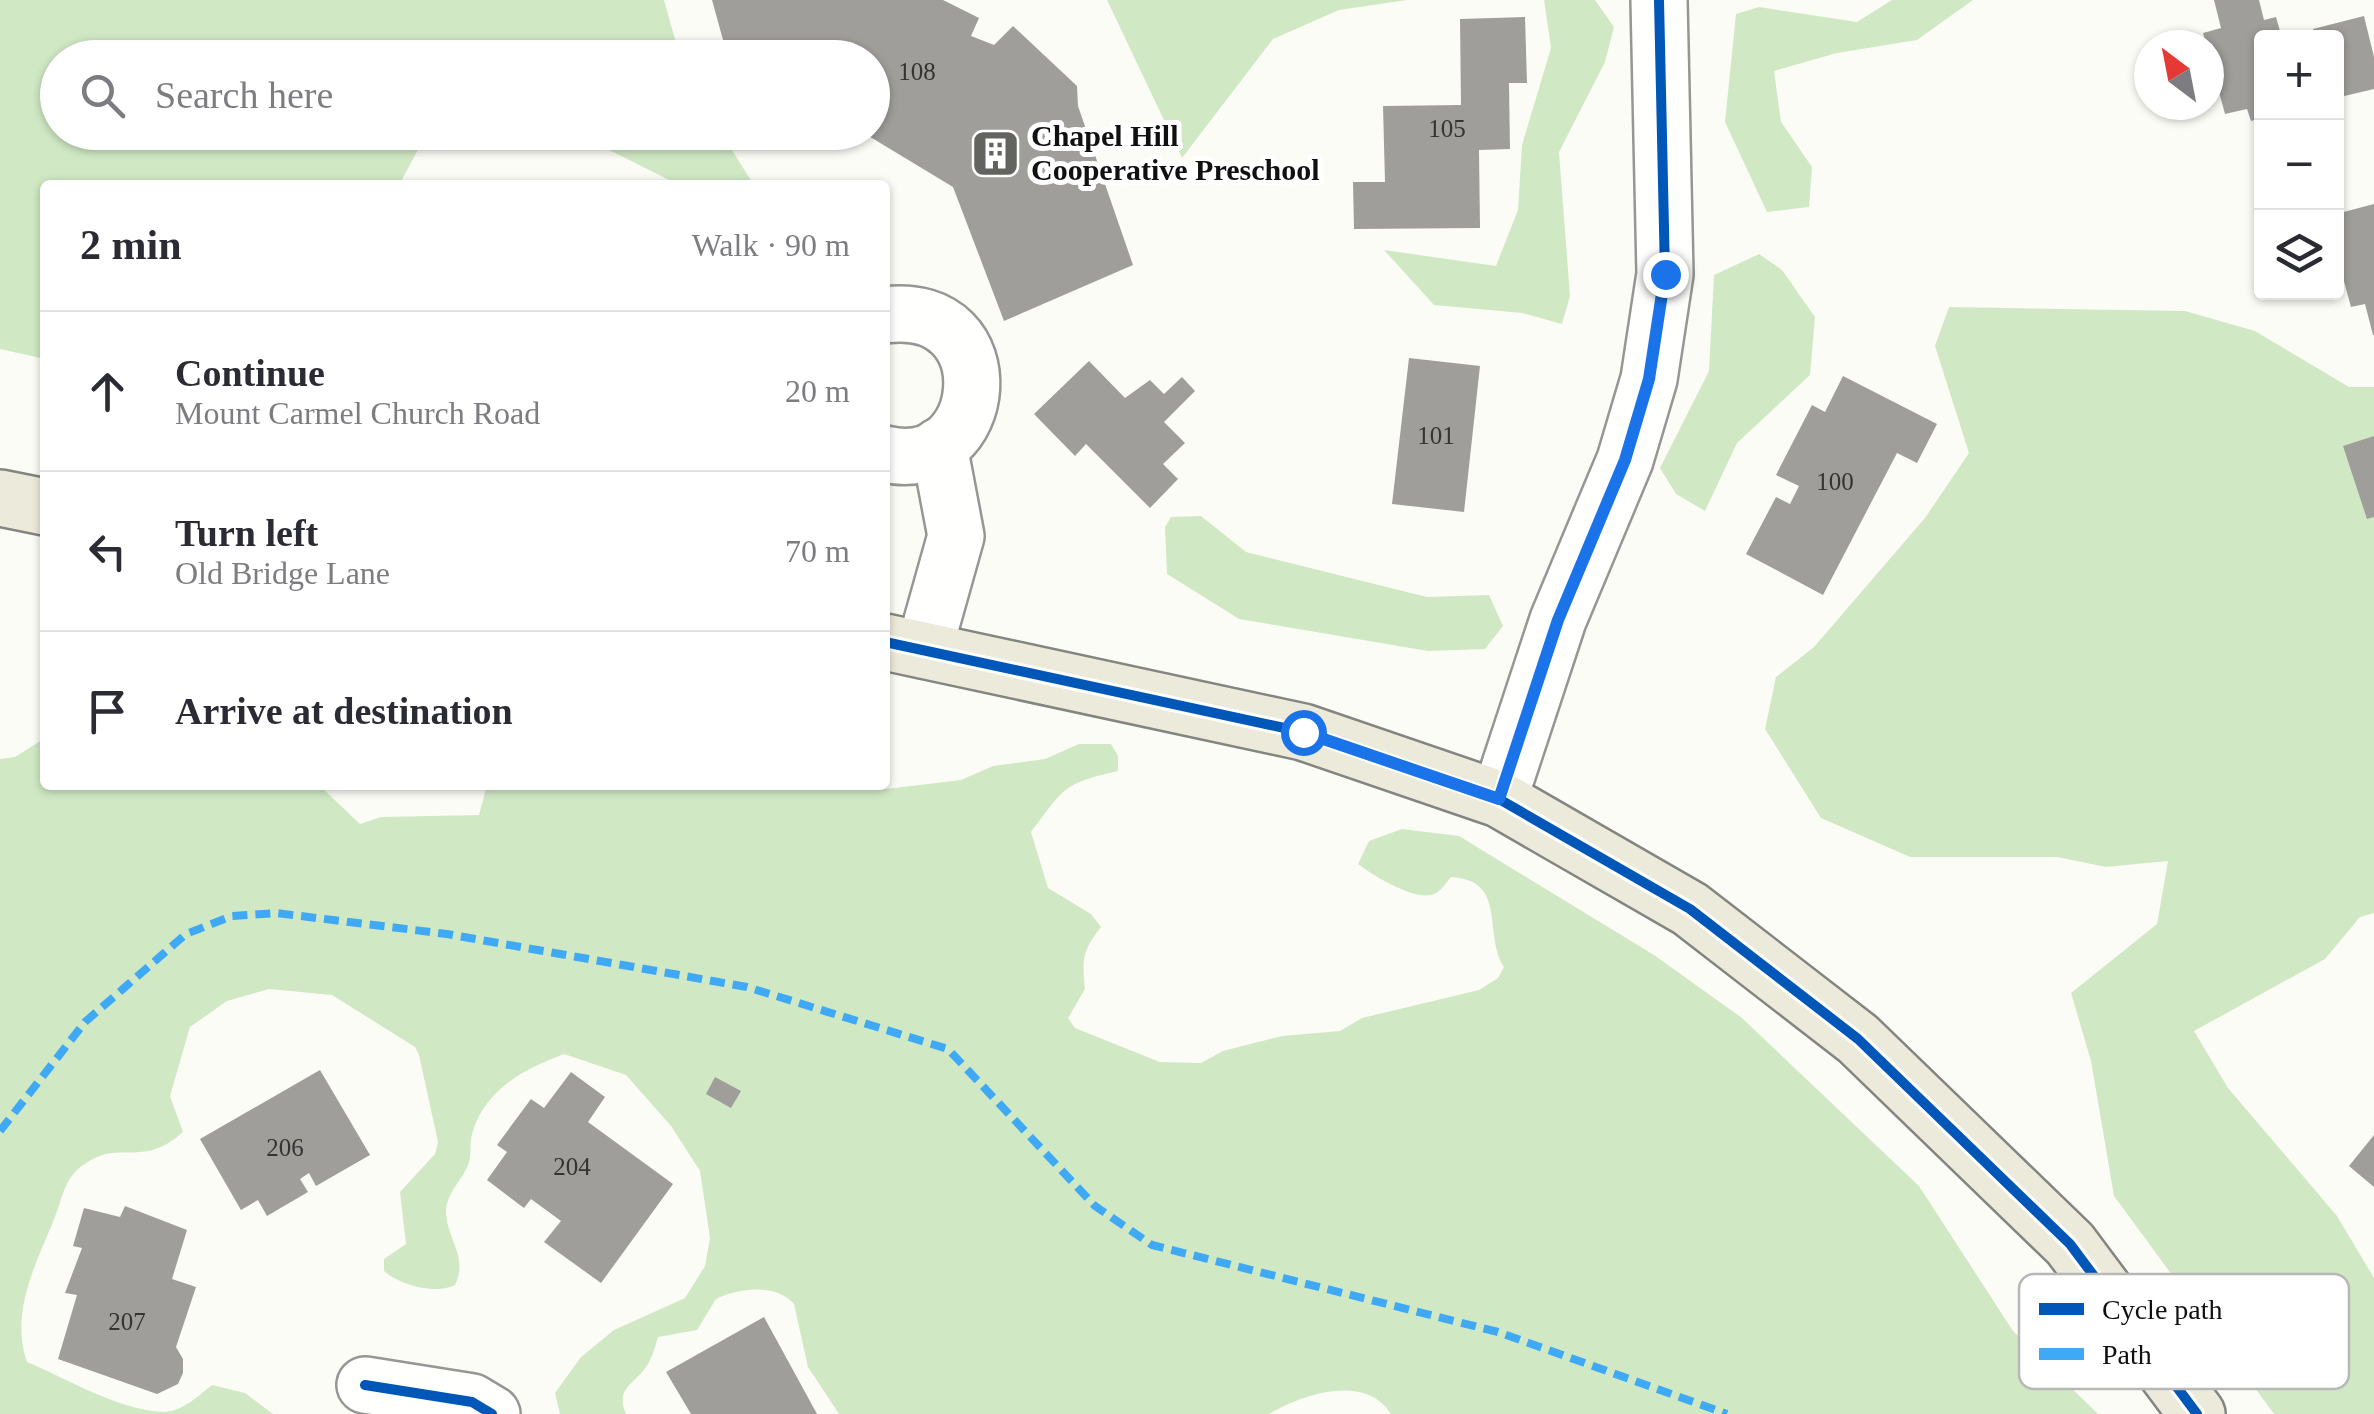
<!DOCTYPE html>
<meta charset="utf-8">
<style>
:root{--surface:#fff;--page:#f7f7f7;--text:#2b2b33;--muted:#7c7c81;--line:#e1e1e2}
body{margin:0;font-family:"Times New Roman",serif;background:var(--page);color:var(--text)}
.controls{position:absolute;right:30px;top:30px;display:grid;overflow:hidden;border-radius:10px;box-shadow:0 2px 8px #0004}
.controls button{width:90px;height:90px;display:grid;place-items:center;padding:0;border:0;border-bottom:2px solid var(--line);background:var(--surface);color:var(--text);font:50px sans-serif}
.compass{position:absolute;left:2134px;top:30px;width:90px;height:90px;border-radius:50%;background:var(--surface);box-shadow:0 2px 8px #0004;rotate:328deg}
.stop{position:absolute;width:30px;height:30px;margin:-22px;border:8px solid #1a73e8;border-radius:50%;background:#fff}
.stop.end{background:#1a73e8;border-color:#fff;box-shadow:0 2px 10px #0008}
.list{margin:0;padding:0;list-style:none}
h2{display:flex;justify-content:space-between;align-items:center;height:130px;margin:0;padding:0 40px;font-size:42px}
h2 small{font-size:32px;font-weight:400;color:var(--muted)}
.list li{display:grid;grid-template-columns:65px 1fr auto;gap:30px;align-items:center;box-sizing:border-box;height:160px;padding:0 40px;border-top:2px solid var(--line)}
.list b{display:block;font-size:38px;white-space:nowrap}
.list p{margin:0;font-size:32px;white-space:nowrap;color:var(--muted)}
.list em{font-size:32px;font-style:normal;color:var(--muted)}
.icon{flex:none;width:55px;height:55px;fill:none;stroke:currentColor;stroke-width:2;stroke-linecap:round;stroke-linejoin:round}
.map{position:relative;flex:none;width:2374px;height:1414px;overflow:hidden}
.search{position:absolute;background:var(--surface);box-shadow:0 2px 8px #0004;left:40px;top:40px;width:850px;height:110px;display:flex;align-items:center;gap:25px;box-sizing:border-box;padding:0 35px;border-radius:55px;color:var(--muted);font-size:38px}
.panel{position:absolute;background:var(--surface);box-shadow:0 2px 8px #0004;left:40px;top:180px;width:850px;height:610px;border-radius:10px}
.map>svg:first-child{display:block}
</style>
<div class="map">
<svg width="2374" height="1414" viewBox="0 0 2374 1414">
<rect width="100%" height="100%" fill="#fcfcf6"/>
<!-- forest -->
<g fill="#d0e9c4">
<path d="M 0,0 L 664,0 L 680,57 L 58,58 L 58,132 L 427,133 L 399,185 L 45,185 L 45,359 L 0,349 Z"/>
<path d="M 1107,0 L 1407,0 L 1339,10 L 1273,39 L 1182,158 Z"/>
<path d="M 1544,0 L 1595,0 L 1614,27 L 1605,62 L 1559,152 L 1570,296 L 1562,324 L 1522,313 L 1434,305 L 1384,250 L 1496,266 L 1518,210 L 1522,145 L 1551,48 Z"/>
<path d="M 1892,0 L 1973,0 L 1917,40 L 1837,53 L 1774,71 L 1781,122 L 1812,167 L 1809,207 L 1767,212 L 1725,122 L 1736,14 L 1759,7 L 1857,22 Z"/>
<path d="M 575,133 L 721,133 L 754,185 L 679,185 Z"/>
<path d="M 1759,254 L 1782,270 L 1815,317 L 1810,375 L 1737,443 L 1705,511 L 1676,494 L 1660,468 L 1709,371 L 1714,275 Z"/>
<path d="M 1949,307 L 2185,311 L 2255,331 L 2349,387 L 2374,387 L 2374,913 L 2360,917 L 2325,959 L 2194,1031 L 2228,1088 L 2337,1216 L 2374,1278 L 2374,1414 L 2274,1414 L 2114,1196 L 2091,1061 L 2071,993 L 2157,924 L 2168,861 L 2106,867 L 2057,857 L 1910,857 L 1821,818 L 1765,729 L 1776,677 L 1814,647 L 1925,518 L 1969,453 L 1935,346 Z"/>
<path d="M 1201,516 L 1246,552 L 1427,597 L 1489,595 L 1503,626 L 1485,649 L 1428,651 L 1239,619 L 1167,574 L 1165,527 L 1171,517 Z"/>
<path d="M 45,738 L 45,785 L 319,785 L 360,824 L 381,817 L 479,815 L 487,785 L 861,785 L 878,790 L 961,780 L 993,766 L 1045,759 L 1079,744 L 1111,744 L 1118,756 L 1118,771 C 1061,784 1065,788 1031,832 L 1048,888 L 1091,914 L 1101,927 C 1082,951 1082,960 1085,989 L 1068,1018 L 1075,1028 L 1160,1062 L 1201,1063 L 1223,1051 L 1282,1036 L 1340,1031 L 1362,1018 L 1479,990 L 1498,978 L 1504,967 C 1483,934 1508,880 1451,877 C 1446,883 1441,891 1434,894 C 1416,902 1372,875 1358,864 L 1369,841 L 1402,829 L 1459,836 L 1654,955 L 1742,1018 L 1919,1186 L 2013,1331 L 2098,1414 L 1391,1414 C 1365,1373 1303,1394 1269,1414 L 839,1414 L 808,1367 L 794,1304 C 776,1283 738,1288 716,1299 L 697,1330 L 658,1337 C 655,1347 652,1359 646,1367 C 633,1385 615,1389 626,1414 L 560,1414 L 555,1393 L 581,1357 L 614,1330 L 685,1298 L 705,1266 L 710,1238 L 700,1171 L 671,1126 L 626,1075 L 564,1054 C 524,1069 486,1089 473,1131 C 469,1141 472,1152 469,1162 C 464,1179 447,1191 446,1211 C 446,1238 469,1257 455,1285 C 436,1295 400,1285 384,1271 L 384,1259 L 406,1244 L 400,1192 L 435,1154 L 438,1142 L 419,1055 L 415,1047 L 332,995 L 269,989 L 227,1001 L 190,1027 L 170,1096 L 183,1132 C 144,1167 124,1142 91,1160 C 63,1175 64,1196 53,1222 C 35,1266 10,1313 27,1362 C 68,1379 118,1410 163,1412 C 182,1412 198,1396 212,1385 L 245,1393 L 273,1414 L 0,1414 L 0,759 L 15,757 Z"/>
</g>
<!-- building -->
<g fill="#a09e9b">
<path d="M 712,0 L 943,0 L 979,18 L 971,36 L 994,45 L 1013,26 L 1077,86 L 1078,106 L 1133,265 L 1004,321 L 953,187 L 862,132 L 872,132 L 872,58 L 728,58 Z"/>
<path d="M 2214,0 L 2259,0 L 2264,20 L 2276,17 L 2282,38 L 2262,38 L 2262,118 L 2251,121 L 2247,109 L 2225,114 L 2203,33 L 2221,28 Z"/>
<path d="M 2364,16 L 2374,57 L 2374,89 L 2336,98 L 2336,38 L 2315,38 L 2313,29 Z"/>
<path d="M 1525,17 L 1527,83 L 1509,83 L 1510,149 L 1479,150 L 1480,228 L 1354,229 L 1353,182 L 1385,182 L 1383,106 L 1461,105 L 1460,19 Z"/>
<path d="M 2374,204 L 2374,335 L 2373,335 L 2365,304 L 2351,307 L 2336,252 L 2336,214 Z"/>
<path d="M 1409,358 L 1480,366 L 1464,512 L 1392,504 Z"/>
<path d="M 1089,361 L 1125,398 L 1150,380 L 1164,394 L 1182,377 L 1195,391 L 1164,422 L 1185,443 L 1163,464 L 1178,479 L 1150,508 L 1086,444 L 1075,456 L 1034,414 Z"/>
<path d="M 1843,376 L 1937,424 L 1917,463 L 1897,453 L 1823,595 L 1746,554 L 1776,497 L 1790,504 L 1799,486 L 1776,475 L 1812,405 L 1825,412 Z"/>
<path d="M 2374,436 L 2374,517 L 2367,519 L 2343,446 Z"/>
<path d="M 320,1070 L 370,1155 L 316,1186 L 309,1173 L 300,1179 L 308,1192 L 267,1216 L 258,1200 L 241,1210 L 200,1139 Z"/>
<path d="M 571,1072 L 605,1097 L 588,1122 L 673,1184 L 601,1283 L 544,1242 L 561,1221 L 531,1199 L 524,1208 L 487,1180 L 507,1152 L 497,1145 L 531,1099 L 544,1108 Z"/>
<path d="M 715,1077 L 741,1091 L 731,1108 L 706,1094 Z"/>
<path d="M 2374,1135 L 2374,1187 L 2349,1166 Z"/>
<path d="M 125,1206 L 187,1230 L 172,1279 L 196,1287 L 176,1347 L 183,1359 L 183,1373 L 178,1384 L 157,1394 L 58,1359 L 77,1295 L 65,1293 L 82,1248 L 73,1246 L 84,1208 L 120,1217 Z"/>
<path d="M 764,1317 L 817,1414 L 691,1414 L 666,1372 Z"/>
</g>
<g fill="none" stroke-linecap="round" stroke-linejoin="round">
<defs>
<g id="minor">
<path d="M 885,315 C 1010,299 991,480 885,454"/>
<path d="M 924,650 L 956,536 L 939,446"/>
<path d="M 1499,799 L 1558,620 L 1625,460 L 1649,379 L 1665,274 L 1659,0"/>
<path d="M 365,1385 L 472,1402 L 492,1414"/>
</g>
<g id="major">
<path d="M 0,498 L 45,507"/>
<path d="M 885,642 L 1303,732 L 1499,799 L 1690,909 L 1858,1039 L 2070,1244 L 2197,1414"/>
</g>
</defs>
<!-- minor casing -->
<use href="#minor" stroke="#969694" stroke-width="60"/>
<!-- major casing -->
<use href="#major" stroke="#848481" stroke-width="60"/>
<!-- minor -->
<use href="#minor" stroke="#fffffe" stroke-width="55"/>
<!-- major -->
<use href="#major" stroke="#ecebdb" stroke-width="55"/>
<!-- quiet -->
<path stroke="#3fa9f5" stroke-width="8" stroke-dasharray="15 8" stroke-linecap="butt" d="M 0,1131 L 85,1022 L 186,934 L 232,916 L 276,913 L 447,934 L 747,987 L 948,1049 L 1095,1206 L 1152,1245 L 1498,1332 L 1727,1414"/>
<defs>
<g id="cycleway">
<path d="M 885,642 L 1303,732 L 1499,799 L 1690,909 L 1858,1039 L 2070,1244 L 2197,1414"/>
<path d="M 1499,799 L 1558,620 L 1625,460 L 1649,379 L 1665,274 L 1659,0"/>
<path d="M 365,1385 L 472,1402 L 492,1414"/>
</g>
</defs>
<!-- cycleway casing -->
<use href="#cycleway" stroke="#fff" stroke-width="16"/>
<!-- cycleway -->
<use href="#cycleway" stroke="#0057b8" stroke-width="10"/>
</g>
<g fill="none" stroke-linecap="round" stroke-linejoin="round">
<!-- route -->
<path stroke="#1a73e8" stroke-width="12" d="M 1303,732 L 1499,799 L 1558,620 L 1625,460 L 1649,379 L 1665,274"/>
</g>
<!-- icons -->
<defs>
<symbol id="building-square" viewBox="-11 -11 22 22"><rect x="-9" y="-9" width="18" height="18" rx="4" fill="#636360" stroke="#fff"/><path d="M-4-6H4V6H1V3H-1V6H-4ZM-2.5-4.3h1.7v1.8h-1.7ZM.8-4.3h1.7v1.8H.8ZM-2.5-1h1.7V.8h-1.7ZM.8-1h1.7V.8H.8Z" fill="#fff"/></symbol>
</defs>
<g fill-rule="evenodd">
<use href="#building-square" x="968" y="126" width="55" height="55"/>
</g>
<g text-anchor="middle" stroke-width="10" stroke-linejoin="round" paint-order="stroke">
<!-- number labels -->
<g font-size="25" fill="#343433">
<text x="917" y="80">108</text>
<text x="1447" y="137">105</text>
<text x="1436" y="444">101</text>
<text x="1835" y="490">100</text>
<text x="285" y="1156">206</text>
<text x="572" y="1175">204</text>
<text x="127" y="1330">207</text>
</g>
<!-- poi labels -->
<g font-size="30" font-weight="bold" fill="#101010" stroke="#fff" text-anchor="start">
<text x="1031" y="146">Chapel Hill<tspan x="1031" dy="34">Cooperative Preschool</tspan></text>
</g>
</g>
<!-- legend -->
<rect x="2019" y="1274" width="330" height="115" rx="15" fill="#fff" stroke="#b7b7b7" stroke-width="2.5"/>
<rect x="2039" y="1303" width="45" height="12" fill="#0057b8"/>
<rect x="2039" y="1348" width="45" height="12" fill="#3fa9f5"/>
<g font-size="28" fill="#101010">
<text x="2102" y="1319">Cycle path</text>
<text x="2102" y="1364">Path</text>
</g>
</svg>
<div class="controls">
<button>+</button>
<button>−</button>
<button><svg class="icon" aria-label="layers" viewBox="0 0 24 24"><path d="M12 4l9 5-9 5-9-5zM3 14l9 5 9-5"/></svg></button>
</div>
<svg class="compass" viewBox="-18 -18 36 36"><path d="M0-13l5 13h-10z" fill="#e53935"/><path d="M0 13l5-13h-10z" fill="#7c7c81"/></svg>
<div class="stop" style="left:1303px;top:732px"></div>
<div class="stop end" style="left:1665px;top:274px"></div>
<div class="search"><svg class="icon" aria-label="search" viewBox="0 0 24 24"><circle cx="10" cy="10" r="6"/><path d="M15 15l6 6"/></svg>Search here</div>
<section class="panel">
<h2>2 min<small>Walk · 90 m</small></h2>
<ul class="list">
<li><svg class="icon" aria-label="ahead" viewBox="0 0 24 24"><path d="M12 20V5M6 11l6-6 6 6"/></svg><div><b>Continue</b><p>Mount Carmel Church Road</p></div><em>20 m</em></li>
<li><svg class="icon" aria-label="left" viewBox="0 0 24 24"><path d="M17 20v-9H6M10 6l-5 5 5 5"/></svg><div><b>Turn left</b><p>Old Bridge Lane</p></div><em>70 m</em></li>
<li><svg class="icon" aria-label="arrive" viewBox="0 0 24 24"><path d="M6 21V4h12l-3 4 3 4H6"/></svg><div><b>Arrive at destination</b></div></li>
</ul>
</section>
</div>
